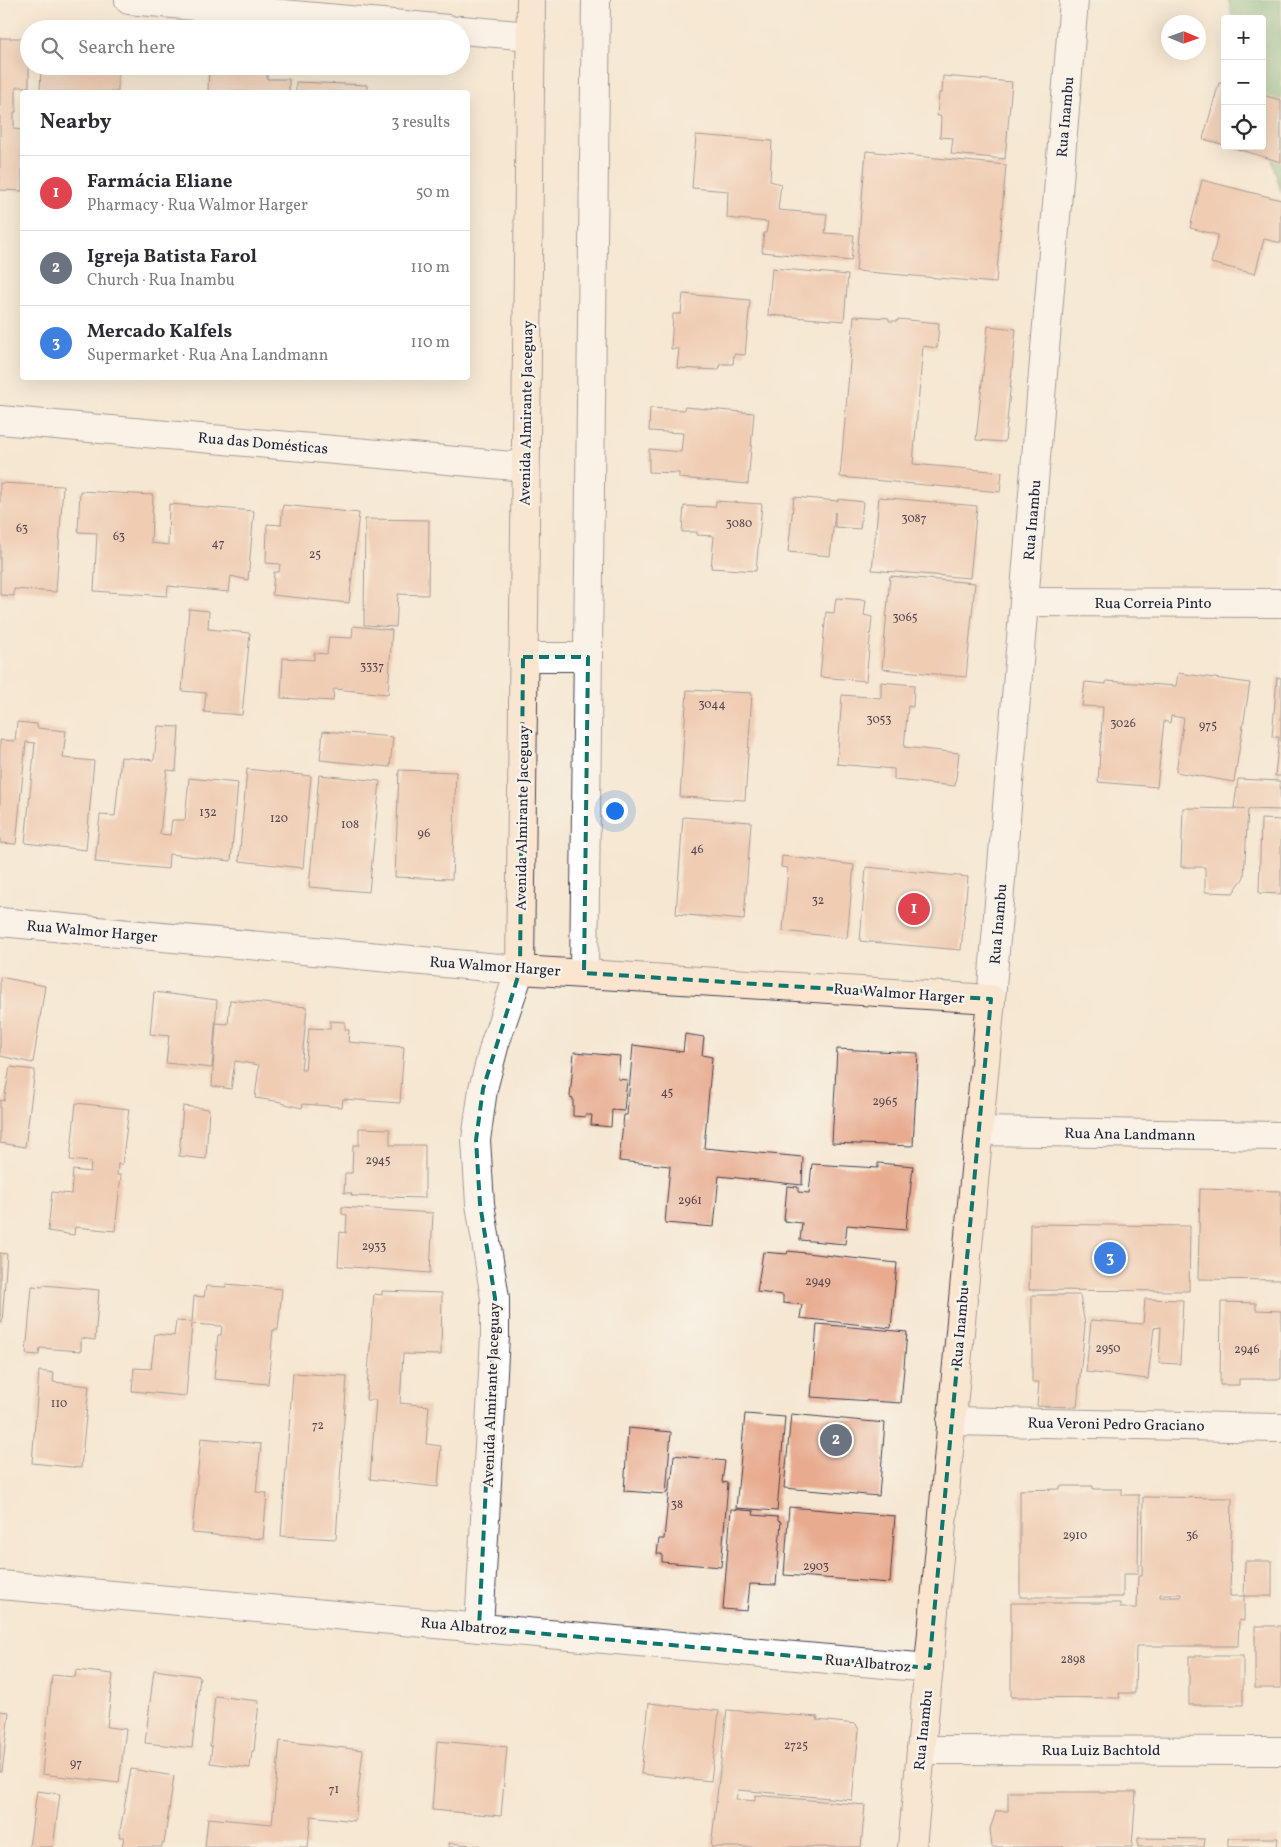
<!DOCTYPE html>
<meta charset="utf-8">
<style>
:root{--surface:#fff;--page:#f7f7f7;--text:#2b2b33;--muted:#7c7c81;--line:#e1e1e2;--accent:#b45309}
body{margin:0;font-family:Vollkorn,serif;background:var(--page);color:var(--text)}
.controls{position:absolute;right:15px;top:15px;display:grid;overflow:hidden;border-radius:5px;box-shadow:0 5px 20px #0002}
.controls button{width:45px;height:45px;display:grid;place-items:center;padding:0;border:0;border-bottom:1px solid var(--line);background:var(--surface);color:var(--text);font:25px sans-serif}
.compass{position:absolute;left:1161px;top:15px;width:45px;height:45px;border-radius:50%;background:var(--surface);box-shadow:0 5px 20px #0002;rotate:92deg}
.you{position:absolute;left:614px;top:810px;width:18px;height:18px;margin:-12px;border:4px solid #fff;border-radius:50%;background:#1a73e8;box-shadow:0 0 0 8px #1a73e833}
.badge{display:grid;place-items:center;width:32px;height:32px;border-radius:50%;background:var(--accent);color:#fff;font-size:16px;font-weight:700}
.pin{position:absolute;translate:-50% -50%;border:2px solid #fff;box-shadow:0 1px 5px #0006}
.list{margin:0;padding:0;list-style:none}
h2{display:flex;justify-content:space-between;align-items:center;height:65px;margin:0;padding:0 20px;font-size:21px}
h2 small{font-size:16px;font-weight:400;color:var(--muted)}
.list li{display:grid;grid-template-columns:32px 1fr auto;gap:15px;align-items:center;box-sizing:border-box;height:75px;padding:0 20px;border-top:1px solid var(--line)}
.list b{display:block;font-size:19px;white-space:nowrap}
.list p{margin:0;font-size:16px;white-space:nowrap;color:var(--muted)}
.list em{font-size:16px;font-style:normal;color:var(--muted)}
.icon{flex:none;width:28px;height:28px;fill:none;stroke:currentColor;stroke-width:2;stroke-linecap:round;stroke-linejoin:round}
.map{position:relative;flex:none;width:1281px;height:1847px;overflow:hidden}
.search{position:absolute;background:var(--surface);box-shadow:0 5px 20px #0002;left:20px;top:20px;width:450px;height:55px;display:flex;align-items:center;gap:12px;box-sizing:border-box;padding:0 18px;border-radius:28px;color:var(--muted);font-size:19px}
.panel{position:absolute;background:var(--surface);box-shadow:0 5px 20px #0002;left:20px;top:90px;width:450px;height:290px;border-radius:5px}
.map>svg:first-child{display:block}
</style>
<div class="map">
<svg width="1281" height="1847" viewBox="0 0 1281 1847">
<rect width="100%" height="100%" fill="#f7f3e8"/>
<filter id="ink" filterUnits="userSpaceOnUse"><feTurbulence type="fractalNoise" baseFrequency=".02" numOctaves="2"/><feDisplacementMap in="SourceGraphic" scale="10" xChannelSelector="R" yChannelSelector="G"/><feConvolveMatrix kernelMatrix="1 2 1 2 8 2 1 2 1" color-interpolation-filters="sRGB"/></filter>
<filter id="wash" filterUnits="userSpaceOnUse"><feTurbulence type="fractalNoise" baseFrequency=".0096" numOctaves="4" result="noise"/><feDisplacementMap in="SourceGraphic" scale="20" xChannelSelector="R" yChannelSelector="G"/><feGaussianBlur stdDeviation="1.12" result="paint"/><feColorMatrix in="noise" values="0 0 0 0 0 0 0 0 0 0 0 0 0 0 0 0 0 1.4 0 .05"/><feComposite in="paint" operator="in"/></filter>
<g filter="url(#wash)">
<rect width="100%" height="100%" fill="#f5e7d2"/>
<!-- forest -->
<path fill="#70b67b" stroke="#496c5b" d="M 1228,0 L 1281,0 L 1281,193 L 1262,125 L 1262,19 L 1233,19 Z"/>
<g id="blocks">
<!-- building -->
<g fill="#e8ab8f" fill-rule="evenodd">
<path d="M 0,38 L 29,38 L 29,87 L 16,87 L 16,112 L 14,112 L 14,129 L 22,130 L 22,191 L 0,190 Z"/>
<path d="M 41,66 L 118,66 L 118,92 L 40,92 Z"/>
<path d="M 209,66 L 267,66 L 267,79 L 289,79 L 289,92 L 208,92 Z"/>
<path d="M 943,76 L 1012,82 L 1005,159 L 951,154 L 953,138 L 940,137 L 941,116 L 937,116 L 939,93 L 942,93 Z"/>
<path d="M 296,82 L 367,85 L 367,92 L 296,92 Z"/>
<path d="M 1219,83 L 1225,84 L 1225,145 L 1203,139 Z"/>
<path d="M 1262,95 L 1281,100 L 1281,162 L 1231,147 L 1262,146 Z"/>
<path d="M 696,135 L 772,141 L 770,181 L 781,184 L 778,210 L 827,214 L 825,233 L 854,235 L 851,261 L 762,252 L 764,233 L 766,233 L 768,222 L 727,218 L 728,191 L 692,188 Z"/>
<path d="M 866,151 L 1006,165 L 996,283 L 856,271 Z"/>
<path d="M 1202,180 L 1281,200 L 1281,243 L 1264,239 L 1255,274 L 1211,263 L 1218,235 L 1190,228 Z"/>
<path d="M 772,268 L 848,275 L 844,321 L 768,315 Z"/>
<path d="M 683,294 L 750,300 L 745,355 L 734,354 L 733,364 L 720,364 L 719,370 L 677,368 L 679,349 L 671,349 L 673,314 L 681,314 Z"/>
<path d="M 854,316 L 889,318 L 889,321 L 898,321 L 898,319 L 939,323 L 937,348 L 923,346 L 913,464 L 1002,472 L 1000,492 L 840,477 Z"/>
<path d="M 988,326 L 1016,329 L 1005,442 L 976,440 Z"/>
<path d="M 685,407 L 754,413 L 748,484 L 679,478 L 679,473 L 649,472 L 649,449 L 681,452 L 683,433 L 649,431 L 650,408 L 684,410 Z"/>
<path d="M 0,483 L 63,486 L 56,592 L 14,589 L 14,596 L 0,595 Z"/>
<path d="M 80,491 L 153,495 L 151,543 L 168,545 L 169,504 L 254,511 L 248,580 L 231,576 L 229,592 L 168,586 L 167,596 L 94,591 L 97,533 L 78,532 Z"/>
<path d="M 794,497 L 838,501 L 838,499 L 863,502 L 860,529 L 835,527 L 835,512 L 830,556 L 788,552 Z"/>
<path d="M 879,497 L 977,506 L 970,578 L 872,570 Z"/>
<path d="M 716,501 L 762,504 L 756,571 L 711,568 L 714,536 L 697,535 L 697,532 L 682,532 L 684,506 L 715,507 Z"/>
<path d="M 283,505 L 359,513 L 349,603 L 272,595 L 274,572 L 279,572 L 280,564 L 266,563 L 267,524 L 281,525 Z"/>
<path d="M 365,519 L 429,520 L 428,595 L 398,594 L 396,627 L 364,625 Z"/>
<path d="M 890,576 L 975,583 L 966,677 L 882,669 Z"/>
<path d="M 836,598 L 866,600 L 864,615 L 872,617 L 866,681 L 820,677 L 826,612 L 834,613 Z"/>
<path d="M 189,609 L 209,611 L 208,629 L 250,633 L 242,715 L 204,712 L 206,693 L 182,691 Z"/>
<path d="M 353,626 L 392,630 L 388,694 L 334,689 L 333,701 L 281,698 L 283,658 L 314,660 L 314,653 L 327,654 L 329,637 L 352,638 Z"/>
<path d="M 1178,673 L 1250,683 L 1234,782 L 1176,772 L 1184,718 L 1171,716 L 1170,723 L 1164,721 L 1157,787 L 1098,782 L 1103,707 L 1082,706 L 1085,682 L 1106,684 L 1106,681 L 1176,686 Z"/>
<path d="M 1277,677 L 1281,678 L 1281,776 L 1275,776 L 1279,737 L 1272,737 Z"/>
<path d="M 881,682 L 914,685 L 913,707 L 908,706 L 904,747 L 959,753 L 955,786 L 894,780 L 894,769 L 837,764 L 842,695 L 881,698 Z"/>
<path d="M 687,690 L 752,693 L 745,800 L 680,797 Z"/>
<path d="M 17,722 L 37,724 L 37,728 L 66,731 L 63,758 L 94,761 L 86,850 L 25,843 L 35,743 L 26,742 L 16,844 L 0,843 L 0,740 L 15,741 Z"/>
<path d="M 158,726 L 179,727 L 176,771 L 167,770 L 160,834 L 170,835 L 172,820 L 185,820 L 189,778 L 238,783 L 231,861 L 169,854 L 168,869 L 95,862 L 100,815 L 115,816 L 121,757 L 154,760 Z"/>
<path d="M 323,731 L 393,737 L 390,767 L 320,760 Z"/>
<path d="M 247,769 L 311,776 L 303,868 L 239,861 Z"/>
<path d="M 399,770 L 456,772 L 452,879 L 395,877 Z"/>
<path d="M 319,775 L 380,781 L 369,892 L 309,887 Z"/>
<path d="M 1238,779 L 1280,781 L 1281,810 L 1248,809 L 1244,877 L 1233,893 L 1205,892 L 1205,867 L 1181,867 L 1183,808 L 1245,809 L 1234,808 Z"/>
<path d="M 683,817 L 751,822 L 744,920 L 676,914 Z"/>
<path d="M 1261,819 L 1281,820 L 1281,894 L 1259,893 Z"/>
<path d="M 782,856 L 854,865 L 847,938 L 783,931 L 788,868 L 781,867 Z"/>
<path d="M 866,867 L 968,877 L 961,950 L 860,941 Z"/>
<path d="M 0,977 L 45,986 L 33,1063 L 0,1056 Z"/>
<path d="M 154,992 L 217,1000 L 212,1068 L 166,1063 L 169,1036 L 150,1034 Z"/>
<path d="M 230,1000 L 307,1007 L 301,1070 L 305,1070 L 309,1028 L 330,1029 L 330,1021 L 345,1022 L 345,1029 L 349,1030 L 348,1042 L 404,1047 L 400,1103 L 343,1099 L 342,1107 L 303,1104 L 302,1108 L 281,1103 L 282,1102 L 255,1098 L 259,1065 L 235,1061 L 231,1089 L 212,1086 L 216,1023 L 228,1024 Z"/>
<path d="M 685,1034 L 704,1037 L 702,1055 L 712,1057 L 704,1148 L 803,1157 L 802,1185 L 719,1176 L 714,1227 L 665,1223 L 670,1166 L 619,1161 L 624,1115 L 627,1115 L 633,1045 L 683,1052 Z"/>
<path d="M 837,1049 L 918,1053 L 913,1146 L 832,1143 Z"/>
<path d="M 574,1052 L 620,1056 L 618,1079 L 627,1080 L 624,1111 L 612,1110 L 611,1127 L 591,1125 L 592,1115 L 585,1115 L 585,1117 L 573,1116 L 573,1098 L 570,1097 Z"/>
<path d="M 10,1067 L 35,1070 L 25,1147 L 0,1143 L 0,1100 L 4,1101 Z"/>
<path d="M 76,1103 L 129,1109 L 122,1165 L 118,1164 L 117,1175 L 121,1175 L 115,1231 L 75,1227 L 74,1235 L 48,1231 L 52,1192 L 71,1194 L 73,1170 L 90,1172 L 91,1162 L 70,1160 Z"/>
<path d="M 183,1106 L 209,1109 L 206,1159 L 179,1156 Z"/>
<path d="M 359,1128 L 390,1129 L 390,1145 L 425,1145 L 425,1198 L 352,1196 L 351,1193 L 344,1193 L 345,1173 L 352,1173 L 353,1145 L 359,1145 Z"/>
<path d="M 878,1163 L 913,1166 L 906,1230 L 847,1225 L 845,1244 L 800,1240 L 802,1223 L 784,1221 L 787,1186 L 798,1187 L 798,1192 L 809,1193 L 812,1164 L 878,1168 Z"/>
<path d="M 1200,1189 L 1281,1191 L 1281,1280 L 1198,1279 Z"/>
<path d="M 342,1207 L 433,1213 L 430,1273 L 338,1266 L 340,1232 L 346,1233 L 347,1215 L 342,1214 Z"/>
<path d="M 1030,1224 L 1190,1226 L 1189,1291 L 1029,1290 Z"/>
<path d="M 788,1251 L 897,1263 L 891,1328 L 800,1318 L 802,1305 L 783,1303 L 783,1295 L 757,1292 L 763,1252 L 787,1254 Z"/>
<path d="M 0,1253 L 7,1254 L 2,1323 L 0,1322 Z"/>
<path d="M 226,1284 L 282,1289 L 278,1330 L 273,1330 L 268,1384 L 214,1379 L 218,1335 L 221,1335 L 222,1326 L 192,1324 L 186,1396 L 132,1391 L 134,1368 L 151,1369 L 155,1334 L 174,1336 L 176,1321 L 192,1322 L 194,1296 L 204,1297 L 206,1286 L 226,1287 Z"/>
<path d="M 43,1285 L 99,1290 L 95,1340 L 81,1338 L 81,1351 L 40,1348 L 39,1355 L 26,1354 L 32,1286 L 42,1287 Z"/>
<path d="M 382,1291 L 442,1293 L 441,1355 L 403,1354 L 400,1403 L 429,1406 L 426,1444 L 441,1446 L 438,1487 L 370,1479 L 376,1400 L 366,1400 L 374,1294 L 382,1295 Z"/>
<path d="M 1032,1295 L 1080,1295 L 1085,1325 L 1077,1407 L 1037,1406 L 1039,1382 L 1032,1382 Z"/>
<path d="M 1145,1299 L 1183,1300 L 1180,1364 L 1159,1363 L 1161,1327 L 1154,1328 L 1148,1379 L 1086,1372 L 1091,1320 L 1143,1324 Z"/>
<path d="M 1221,1302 L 1256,1303 L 1256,1310 L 1281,1311 L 1281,1379 L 1239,1379 L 1239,1385 L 1220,1385 Z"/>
<path d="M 817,1324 L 907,1332 L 901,1403 L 811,1397 Z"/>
<path d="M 39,1371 L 54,1373 L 53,1382 L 89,1386 L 81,1468 L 32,1463 Z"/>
<path d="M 293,1373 L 347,1376 L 336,1539 L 281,1536 Z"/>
<path d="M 745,1414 L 785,1417 L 777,1511 L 736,1508 Z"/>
<path d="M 791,1414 L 885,1423 L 879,1496 L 784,1488 Z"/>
<path d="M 628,1428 L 671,1432 L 666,1494 L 624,1491 Z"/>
<path d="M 201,1438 L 261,1444 L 256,1492 L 267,1493 L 263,1539 L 192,1533 Z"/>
<path d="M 674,1455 L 725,1461 L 722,1482 L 728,1483 L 721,1567 L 662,1562 L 662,1554 L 657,1554 L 659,1539 L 664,1539 L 670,1478 L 672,1478 Z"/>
<path d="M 1060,1486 L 1093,1486 L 1093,1489 L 1122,1489 L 1122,1495 L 1139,1495 L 1138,1574 L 1123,1574 L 1123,1597 L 1020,1597 L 1020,1490 L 1060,1489 Z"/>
<path d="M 1143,1497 L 1232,1498 L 1230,1596 L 1244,1596 L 1244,1621 L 1239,1620 L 1238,1646 L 1136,1646 L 1135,1693 L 1119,1693 L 1120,1698 L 1011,1697 L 1011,1603 L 1120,1603 L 1120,1608 L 1137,1608 L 1138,1576 L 1142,1576 ZM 1160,1594 L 1181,1594 L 1181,1597 L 1160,1597 Z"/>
<path d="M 789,1507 L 895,1516 L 890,1583 L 784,1575 Z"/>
<path d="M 731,1509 L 754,1511 L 753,1515 L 778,1517 L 778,1521 L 781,1522 L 776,1585 L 750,1584 L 747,1611 L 723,1609 Z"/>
<path d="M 1245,1561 L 1272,1561 L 1272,1596 L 1244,1596 Z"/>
<rect x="1255" y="1626" width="26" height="62"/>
<rect x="1189" y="1656" width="54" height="49"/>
<path d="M 76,1670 L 113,1674 L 107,1727 L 126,1729 L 119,1783 L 42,1774 L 52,1675 L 75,1677 Z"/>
<path d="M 154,1670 L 200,1676 L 192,1748 L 145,1743 Z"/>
<path d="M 215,1696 L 259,1701 L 254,1751 L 252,1751 L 250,1768 L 210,1763 L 212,1746 L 210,1746 Z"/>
<path d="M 649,1703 L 719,1711 L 711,1781 L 641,1774 Z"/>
<path d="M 727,1710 L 818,1717 L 817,1720 L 856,1724 L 859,1730 L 852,1800 L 738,1790 L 736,1799 L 755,1801 L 755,1795 L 865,1805 L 861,1847 L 711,1847 Z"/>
<path d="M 0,1711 L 9,1712 L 2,1772 L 0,1772 Z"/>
<path d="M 280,1741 L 363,1750 L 355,1821 L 311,1816 L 308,1847 L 205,1847 L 208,1818 L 272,1824 Z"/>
<path d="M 437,1741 L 507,1747 L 501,1816 L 432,1810 Z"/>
<path d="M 131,1769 L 174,1776 L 164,1844 L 162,1843 L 162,1847 L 122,1847 L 124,1837 L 119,1837 Z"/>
<path d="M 37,1791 L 60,1794 L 53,1847 L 29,1847 Z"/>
<path d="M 1008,1792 L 1136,1792 L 1132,1847 L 992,1847 L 990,1829 L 996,1811 L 1008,1811 Z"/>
<path d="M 1138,1838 L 1205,1839 L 1204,1847 L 1138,1847 Z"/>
<path d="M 1228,1838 L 1278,1838 L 1277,1847 L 1228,1847 Z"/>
<path d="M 449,1843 L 481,1846 L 481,1847 L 449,1847 Z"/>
</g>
</g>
</g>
<g filter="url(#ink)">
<use href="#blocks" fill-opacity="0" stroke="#424052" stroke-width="1"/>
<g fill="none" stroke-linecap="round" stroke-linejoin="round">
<defs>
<g id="minor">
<path d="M 129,0 L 448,29"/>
<path d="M 461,30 L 531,36"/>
<path d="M 0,420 L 525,467"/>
<path d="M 1025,602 L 1281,603"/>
<path d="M 523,657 L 588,657"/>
<path d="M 0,922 L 520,970 L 495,1043 L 483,1089 L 476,1140 L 480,1204 L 495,1298 L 495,1336 L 479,1628"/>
<path d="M 584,973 L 596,0"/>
<path d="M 979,1131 L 1281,1136"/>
<path d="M 951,1421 L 1281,1428"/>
<path d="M 0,1585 L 929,1668"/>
<path d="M 921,1750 L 1281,1751"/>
</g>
<path id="tertiary" d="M 991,999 L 1074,0"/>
<path id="secondary" d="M 531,0 L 520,970 L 991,999 L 912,1847"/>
</defs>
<!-- minor casing -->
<use href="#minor" stroke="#424052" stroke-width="30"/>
<!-- tertiary casing -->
<use href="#tertiary" stroke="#424052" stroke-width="30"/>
<!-- secondary casing -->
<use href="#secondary" stroke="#424052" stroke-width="30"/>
<!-- minor -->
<use href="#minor" stroke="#fff" stroke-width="28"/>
<!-- tertiary -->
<use href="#tertiary" stroke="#fff" stroke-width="28"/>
<!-- secondary -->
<use href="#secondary" stroke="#fce5cf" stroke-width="28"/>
</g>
</g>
<!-- marked area -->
<path d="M0 0H1281V1847H0ZM 523,657 L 588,657 L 584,973 L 991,999 L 929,1668 L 479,1628 L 495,1298 L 480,1204 L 476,1140 L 483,1089 L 520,970 Z" fill="#f5e7d2" fill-opacity=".55" fill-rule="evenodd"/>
<path fill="none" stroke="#0f766e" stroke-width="4" stroke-dasharray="10 6" stroke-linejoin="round" d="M 523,657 L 588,657 L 584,973 L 991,999 L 929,1668 L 479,1628 L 495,1298 L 480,1204 L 476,1140 L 483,1089 L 520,970 Z"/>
<g text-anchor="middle" stroke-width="5" stroke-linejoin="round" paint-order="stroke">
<!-- number labels -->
<g font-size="12" fill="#544450">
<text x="914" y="522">3087</text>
<text x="739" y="527">3080</text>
<text x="22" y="532">63</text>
<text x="119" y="540">63</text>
<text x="218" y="547">47</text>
<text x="315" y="558">25</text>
<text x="905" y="621">3065</text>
<text x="372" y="670">3337</text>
<text x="712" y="708">3044</text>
<text x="879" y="723">3053</text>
<text x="1123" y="727">3026</text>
<text x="1208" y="729">975</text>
<text x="208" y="816">132</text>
<text x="279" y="822">120</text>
<text x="350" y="828">108</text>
<text x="424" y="837">96</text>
<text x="697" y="853">46</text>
<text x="818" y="904">32</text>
<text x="667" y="1096">45</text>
<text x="885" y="1105">2965</text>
<text x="378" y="1164">2945</text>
<text x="690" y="1204">2961</text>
<text x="374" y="1250">2933</text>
<text x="818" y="1285">2949</text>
<text x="1108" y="1352">2950</text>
<text x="1247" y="1353">2946</text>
<text x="59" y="1407">110</text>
<text x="318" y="1429">72</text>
<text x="677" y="1508">38</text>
<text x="1075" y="1539">2910</text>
<text x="1192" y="1539">36</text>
<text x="816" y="1570">2903</text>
<text x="1073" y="1663">2898</text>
<text x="796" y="1749">2725</text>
<text x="76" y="1767">97</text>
<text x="334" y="1793">71</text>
</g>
<!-- street labels -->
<g font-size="15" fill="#22223b" stroke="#f7f3e8">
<text transform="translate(1065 117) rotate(-85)" y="5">Rua Inambu</text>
<text transform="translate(526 413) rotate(-89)" y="5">Avenida Almirante Jaceguay</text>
<text transform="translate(263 443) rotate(5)" y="5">Rua das Domésticas</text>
<text transform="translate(1032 520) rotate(-85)" y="5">Rua Inambu</text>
<text x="1153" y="608">Rua Correia Pinto</text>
<text transform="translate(522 818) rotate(-89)" y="5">Avenida Almirante Jaceguay</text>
<text transform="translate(998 924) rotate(-85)" y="5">Rua Inambu</text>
<text transform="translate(92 931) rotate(5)" y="5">Rua Walmor Harger</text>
<text transform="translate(495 966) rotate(4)" y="5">Rua Walmor Harger</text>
<text transform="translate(899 993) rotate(4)" y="5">Rua Walmor Harger</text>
<text transform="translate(1130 1134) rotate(1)" y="5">Rua Ana Landmann</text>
<text transform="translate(960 1327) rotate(-85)" y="5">Rua Inambu</text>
<text transform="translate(491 1395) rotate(-88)" y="5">Avenida Almirante Jaceguay</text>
<text transform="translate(1116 1424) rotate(1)" y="5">Rua Veroni Pedro Graciano</text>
<text transform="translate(464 1626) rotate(5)" y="5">Rua Albatroz</text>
<text transform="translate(868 1663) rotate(5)" y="5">Rua Albatroz</text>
<text transform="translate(923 1730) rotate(-84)" y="5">Rua Inambu</text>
<text x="1101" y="1755">Rua Luiz Bachtold</text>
</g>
</g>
</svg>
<div class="controls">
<button>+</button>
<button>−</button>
<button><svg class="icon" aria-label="locate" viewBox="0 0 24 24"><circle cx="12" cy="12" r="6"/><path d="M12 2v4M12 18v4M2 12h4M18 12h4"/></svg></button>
</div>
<svg class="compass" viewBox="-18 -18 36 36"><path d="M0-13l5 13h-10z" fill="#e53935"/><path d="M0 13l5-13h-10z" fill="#7c7c81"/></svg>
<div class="you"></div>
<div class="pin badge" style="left:914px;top:909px;background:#e0444e">1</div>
<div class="pin badge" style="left:836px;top:1440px;background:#6b7280">2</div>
<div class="pin badge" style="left:1110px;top:1258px;background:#3f7fe0">3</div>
<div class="search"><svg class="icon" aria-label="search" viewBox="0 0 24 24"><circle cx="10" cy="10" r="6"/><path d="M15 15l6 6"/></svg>Search here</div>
<section class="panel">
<h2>Nearby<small>3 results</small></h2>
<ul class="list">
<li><span class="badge" style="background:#e0444e">1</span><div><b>Farmácia Eliane</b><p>Pharmacy · Rua Walmor Harger</p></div><em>50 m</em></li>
<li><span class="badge" style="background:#6b7280">2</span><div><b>Igreja Batista Farol</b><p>Church · Rua Inambu</p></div><em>110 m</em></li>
<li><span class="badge" style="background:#3f7fe0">3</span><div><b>Mercado Kalfels</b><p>Supermarket · Rua Ana Landmann</p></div><em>110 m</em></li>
</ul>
</section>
</div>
